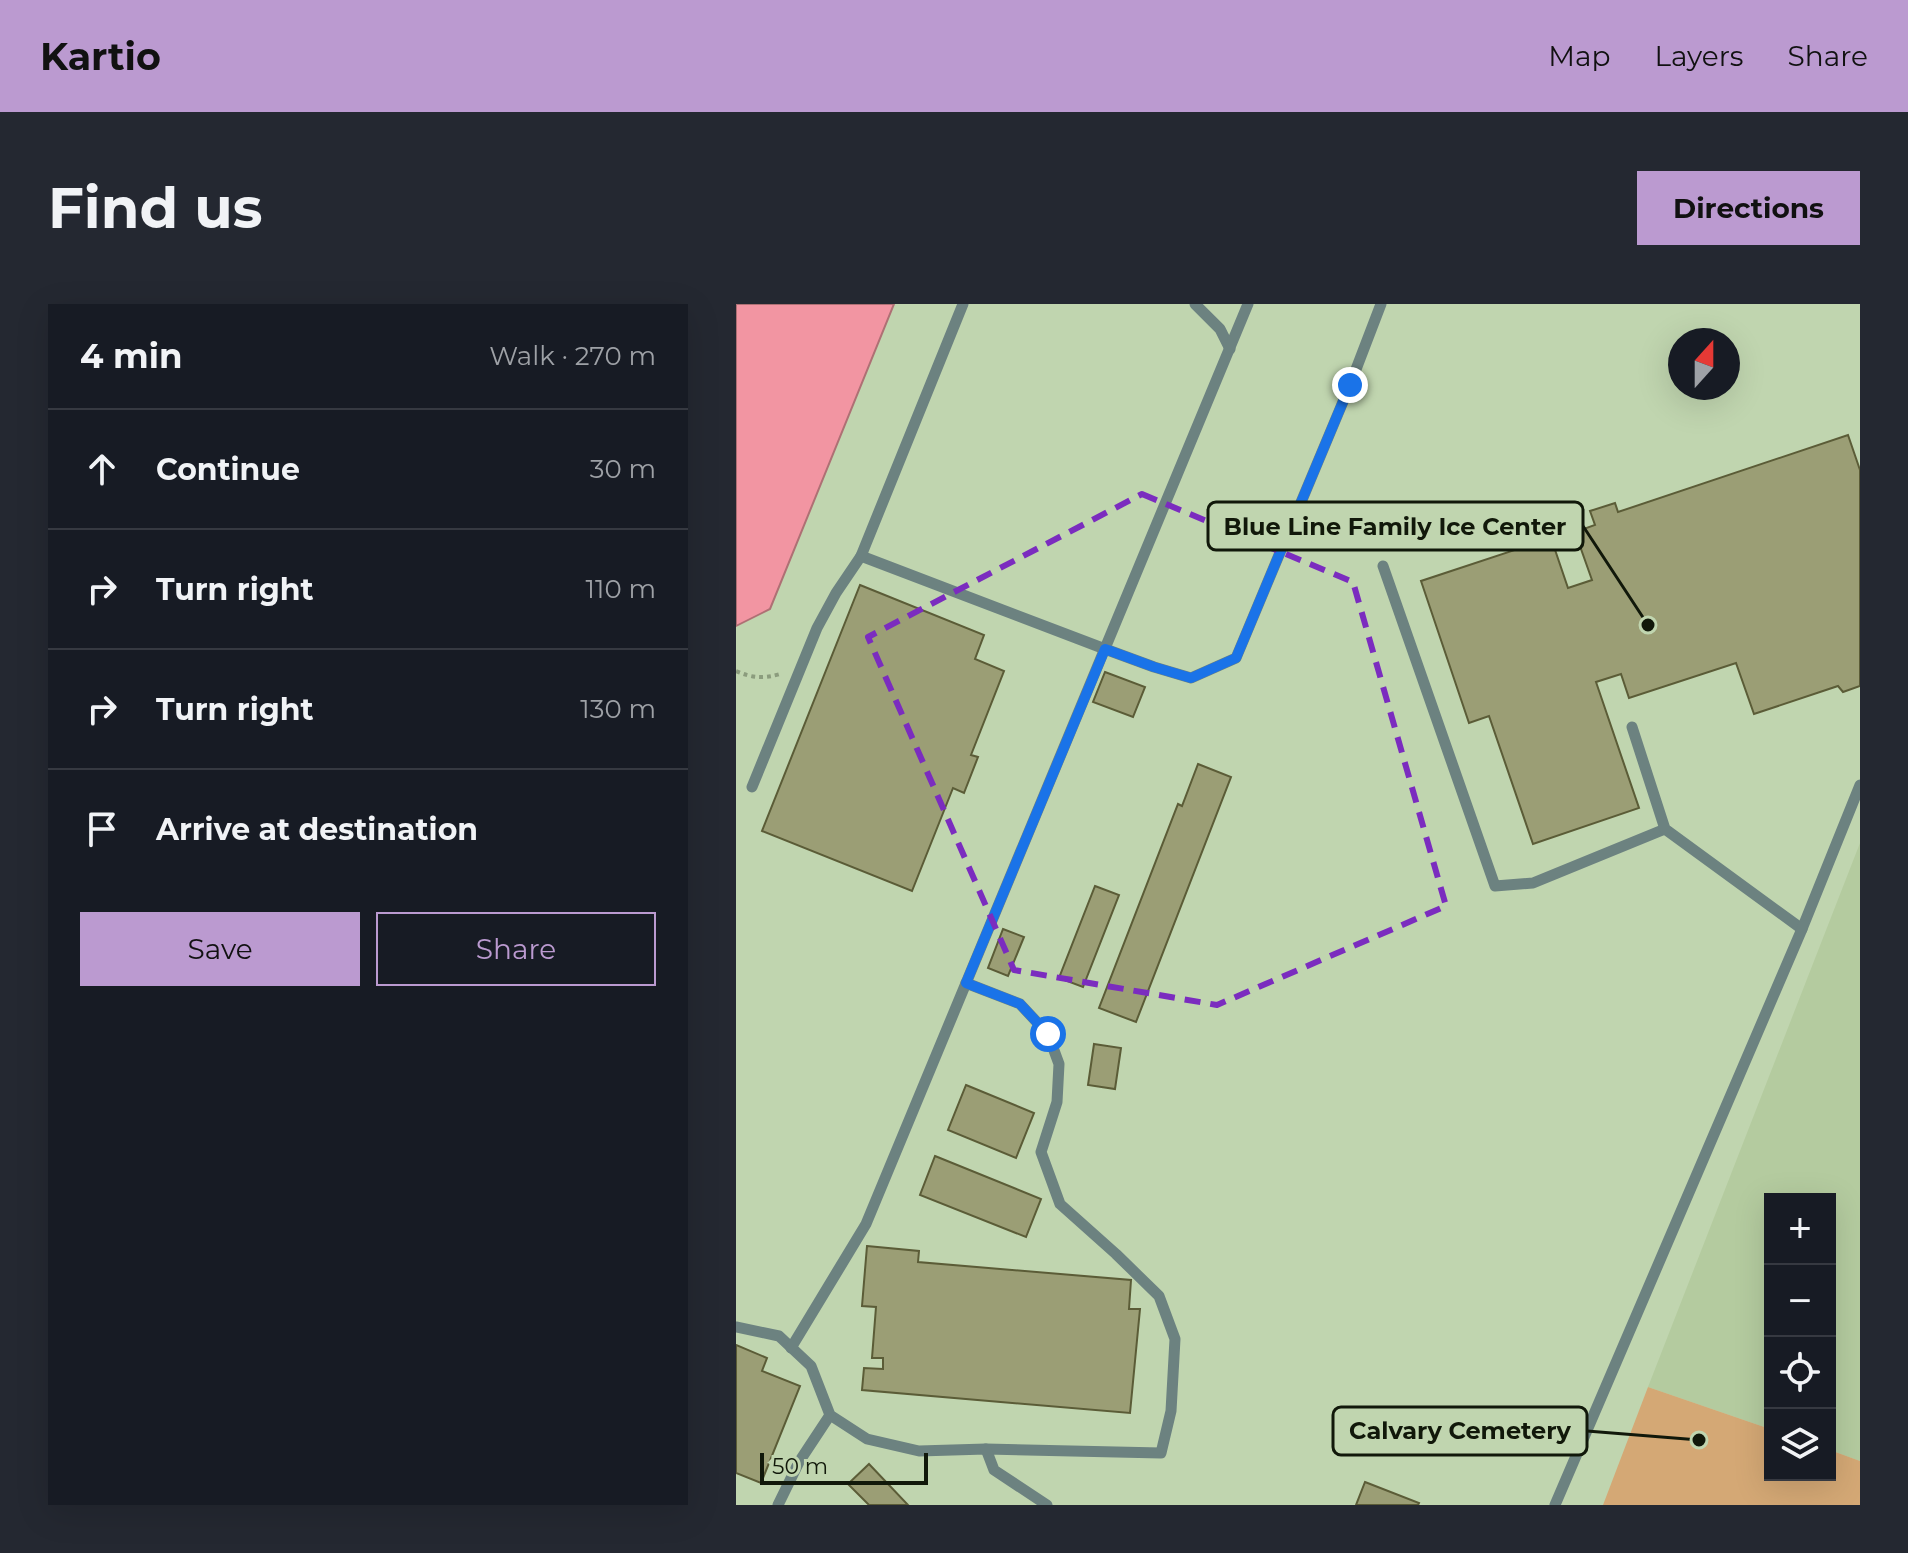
<!DOCTYPE html>
<meta charset="utf-8">
<style>
:root{--surface:#171b24;--page:#242831;--text:#f1f3f6;--muted:#9ea1a6;--line:#363941;--accent:#bb9ad0}
body{margin:0;font-family:Montserrat,sans-serif;background:var(--page);color:var(--text)}
.controls{position:absolute;right:24px;bottom:24px;display:grid;overflow:hidden;border-radius:0px;box-shadow:0 8px 32px #0002}
.controls button{width:72px;height:72px;display:grid;place-items:center;padding:0;border:0;border-bottom:2px solid var(--line);background:var(--surface);color:var(--text);font:40px sans-serif}
.compass{position:absolute;left:932px;top:24px;width:72px;height:72px;border-radius:50%;background:var(--surface);box-shadow:0 8px 32px #0002;rotate:21deg}
.scale{position:absolute;left:24px;bottom:20px;width:168px;box-sizing:border-box;padding-left:8px;border:4px solid #11180a;border-top:0;font-size:22px;line-height:28px;white-space:nowrap;color:#11180a;-webkit-text-stroke:6px #c0d5af;paint-order:stroke}
.stop{position:absolute;width:24px;height:24px;margin:-18px;border:6px solid #1a73e8;border-radius:50%;background:#fff}
.stop.end{background:#1a73e8;border-color:#fff;box-shadow:0 2px 8px #0008}
.list{margin:0;padding:0;list-style:none}
h2{display:flex;justify-content:space-between;align-items:center;height:104px;margin:0;padding:0 32px;font-size:34px}
h2 small{font-size:26px;font-weight:400;color:var(--muted)}
.list li{display:grid;grid-template-columns:52px 1fr auto;gap:24px;align-items:center;box-sizing:border-box;height:120px;padding:0 32px;border-top:2px solid var(--line)}
.list b{display:block;font-size:30px;white-space:nowrap}
.list em{font-size:26px;font-style:normal;color:var(--muted)}
.actions{display:flex;gap:16px;padding:24px 32px}
.actions a{flex:1;padding:18px 0;border:2px solid var(--accent);border-radius:0px;text-align:center;font-size:28px;color:var(--accent)}
.actions .main{background:var(--accent);color:#111}
.icon{flex:none;width:44px;height:44px;fill:none;stroke:currentColor;stroke-width:2;stroke-linecap:round;stroke-linejoin:round}
.map{position:relative;flex:none;width:1124px;height:1201px;overflow:hidden;border-radius:0px}
header{display:flex;align-items:center;gap:48px;box-sizing:border-box;height:112px;padding:0 40px;background:var(--accent);color:#111}
header strong{font-size:38px}
nav{display:flex;gap:44px;margin-inline-start:auto;font-size:28px}
.intro{display:flex;align-items:center;justify-content:space-between;box-sizing:border-box;height:192px;padding:0 48px}
h1{margin:0;font-size:56px}
.button{padding:20px 36px;border-radius:0px;background:var(--accent);color:#111;font-size:28px;font-weight:700}
main{display:flex;gap:48px;padding:0 48px}
aside{flex:1;background:var(--surface);border-radius:0px;box-shadow:0 8px 32px #0002}
.map>svg:first-child{display:block}
</style>
<header>
<strong>Kartio</strong>
<nav><a>Map</a><a>Layers</a><a>Share</a></nav>
</header>
<div class="intro"><h1>Find us</h1><a class="button">Directions</a></div>
<main>
<aside>
<h2>4 min<small>Walk · 270 m</small></h2>
<ul class="list">
<li><svg class="icon" aria-label="ahead" viewBox="0 0 24 24"><path d="M12 20V5M6 11l6-6 6 6"/></svg><div><b>Continue</b></div><em>30 m</em></li>
<li><svg class="icon" aria-label="right" viewBox="0 0 24 24"><path d="M7 20v-9h11M14 6l5 5-5 5"/></svg><div><b>Turn right</b></div><em>110 m</em></li>
<li><svg class="icon" aria-label="right" viewBox="0 0 24 24"><path d="M7 20v-9h11M14 6l5 5-5 5"/></svg><div><b>Turn right</b></div><em>130 m</em></li>
<li><svg class="icon" aria-label="arrive" viewBox="0 0 24 24"><path d="M6 21V4h12l-3 4 3 4H6"/></svg><div><b>Arrive at destination</b></div></li>
</ul>
<div class="actions"><a class="main">Save</a><a>Share</a></div>
</aside>
<div class="map">
<svg width="1124" height="1201" viewBox="0 0 1124 1201">
<rect width="100%" height="100%" fill="#c0d5af"/>
<!-- built -->
<path fill="#b4cb9f" d="M 1124,539 L 1124,1157 L 1094,1146 L 1094,895 L 1034,895 L 1034,1125 L 912,1083 Z"/>
<!-- green -->
<path fill="#d4a875" d="M 912,1083 L 1034,1125 L 1034,1171 L 1094,1171 L 1094,1146 L 1124,1157 L 1124,1201 L 867,1201 Z"/>
<!-- water -->
<path fill="#f295a2" stroke="#ae7074" stroke-width="2" d="M 0,0 L 158,0 L 34,305 L 0,322 Z"/>
<!-- building -->
<g fill="#9b9e75" stroke="#5b5c37" stroke-width="2">
<path d="M 1112,131 L 1124,166 L 1124,382 L 1107,388 L 1102,382 L 1018,410 L 1000,359 L 893,394 L 885,370 L 860,378 L 903,504 L 797,540 L 753,412 L 733,419 L 685,277 L 815,234 L 832,284 L 856,276 L 839,228 L 859,221 L 854,207 L 879,199 L 882,208 Z"/>
<path d="M 124,281 L 248,331 L 239,355 L 268,367 L 235,451 L 242,453 L 228,489 L 217,484 L 176,587 L 26,527 Z"/>
<path d="M 369,368 L 409,383 L 397,413 L 357,398 Z"/>
<path d="M 462,460 L 495,473 L 400,718 L 363,704 L 442,500 L 446,502 Z"/>
<path d="M 359,582 L 383,591 L 347,683 L 323,674 Z"/>
<path d="M 267,625 L 288,633 L 272,672 L 252,664 Z"/>
<path d="M 358,740 L 385,744 L 379,785 L 352,781 Z"/>
<path d="M 230,781 L 298,809 L 280,854 L 212,826 Z"/>
<path d="M 199,852 L 305,895 L 290,933 L 184,891 Z"/>
<path d="M 131,942 L 183,947 L 182,958 L 395,976 L 393,1005 L 404,1005 L 394,1109 L 126,1086 L 128,1064 L 147,1065 L 147,1054 L 136,1054 L 140,1003 L 126,1002 Z"/>
<path d="M 0,1041 L 31,1054 L 26,1067 L 64,1082 L 25,1179 L 0,1169 Z"/>
<path d="M 133,1160 L 172,1201 L 133,1201 L 112,1180 Z"/>
<path d="M 629,1178 L 683,1199 L 682,1201 L 620,1201 Z"/>
</g>
<g fill="none" stroke-linecap="round" stroke-linejoin="round">
<!-- path -->
<path stroke="#8b9c7d" stroke-width="4" stroke-dasharray="4 4" stroke-linecap="butt" d="M 0,367 C 16,374 27,375 44,370"/>
<!-- service -->
<g stroke="#6c8280" stroke-width="11">
<path d="M 459,0 L 484,25 L 494,45"/>
<path d="M 125,252 L 369,345 L 418,363 L 455,374 L 500,354 L 614,81 L 645,0"/>
<path d="M 647,262 L 759,582 L 797,579 L 929,525"/>
<path d="M 896,423 L 929,525 L 1066,625"/>
<path d="M 16,483 L 81,324 L 100,289 L 125,252 L 227,0"/>
<path d="M 0,1023 L 43,1032 L 75,1062 L 94,1111 L 131,1135 L 183,1147 L 250,1145 L 425,1149 L 435,1107 L 439,1035 L 423,992 L 380,950 L 324,900 L 305,848 L 321,798 L 323,760 L 312,730 L 284,700 L 230,679"/>
<path d="M 55,1044 L 130,920 L 512,0"/>
<path d="M 250,1145 L 258,1166 L 311,1201"/>
<path d="M 42,1201 L 63,1158 L 94,1111"/>
<path d="M 819,1201 L 1066,625 L 1124,481"/>
</g>
</g>
<g fill="none" stroke-linecap="round" stroke-linejoin="round">
<!-- route -->
<path stroke="#1a73e8" stroke-width="10" d="M 312,730 L 284,700 L 230,679 L 369,345 L 418,363 L 455,374 L 500,354 L 614,81"/>
</g>
<!-- marked area -->
<path fill="none" stroke="#7b2cbf" stroke-width="6" stroke-dasharray="16 10" stroke-linejoin="round" d="M 406,190 L 617,278 L 710,602 L 481,701 L 278,666 L 132,333 Z"/>
<!-- callouts -->
<path fill="none" stroke="#11180a" stroke-width="3" d="M912 321L847 222M963 1136L851 1127"/>
<g fill="#11180a" stroke="#c0d5af" stroke-width="3">
<circle cx="912" cy="321" r="8"/>
<circle cx="963" cy="1136" r="8"/>
</g>
<g fill="#c0d5af" stroke="#11180a" stroke-width="3">
<rect x="472" y="198" width="375" height="48" rx="8"/>
<rect x="597" y="1103" width="254" height="48" rx="8"/>
</g>
<g font-size="24" text-anchor="middle" font-weight="bold" fill="#11180a">
<text x="659" y="231">Blue Line Family Ice Center</text>
<text x="724" y="1135">Calvary Cemetery</text>
</g>
</svg>
<div class="controls">
<button>+</button>
<button>−</button>
<button><svg class="icon" aria-label="locate" viewBox="0 0 24 24"><circle cx="12" cy="12" r="6"/><path d="M12 2v4M12 18v4M2 12h4M18 12h4"/></svg></button>
<button><svg class="icon" aria-label="layers" viewBox="0 0 24 24"><path d="M12 4l9 5-9 5-9-5zM3 14l9 5 9-5"/></svg></button>
</div>
<svg class="compass" viewBox="-18 -18 36 36"><path d="M0-13l5 13h-10z" fill="#e53935"/><path d="M0 13l5-13h-10z" fill="#9ea1a6"/></svg>
<div class="scale">50 m</div>
<div class="stop" style="left:312px;top:730px"></div>
<div class="stop end" style="left:614px;top:81px"></div>
</div>
</main>
